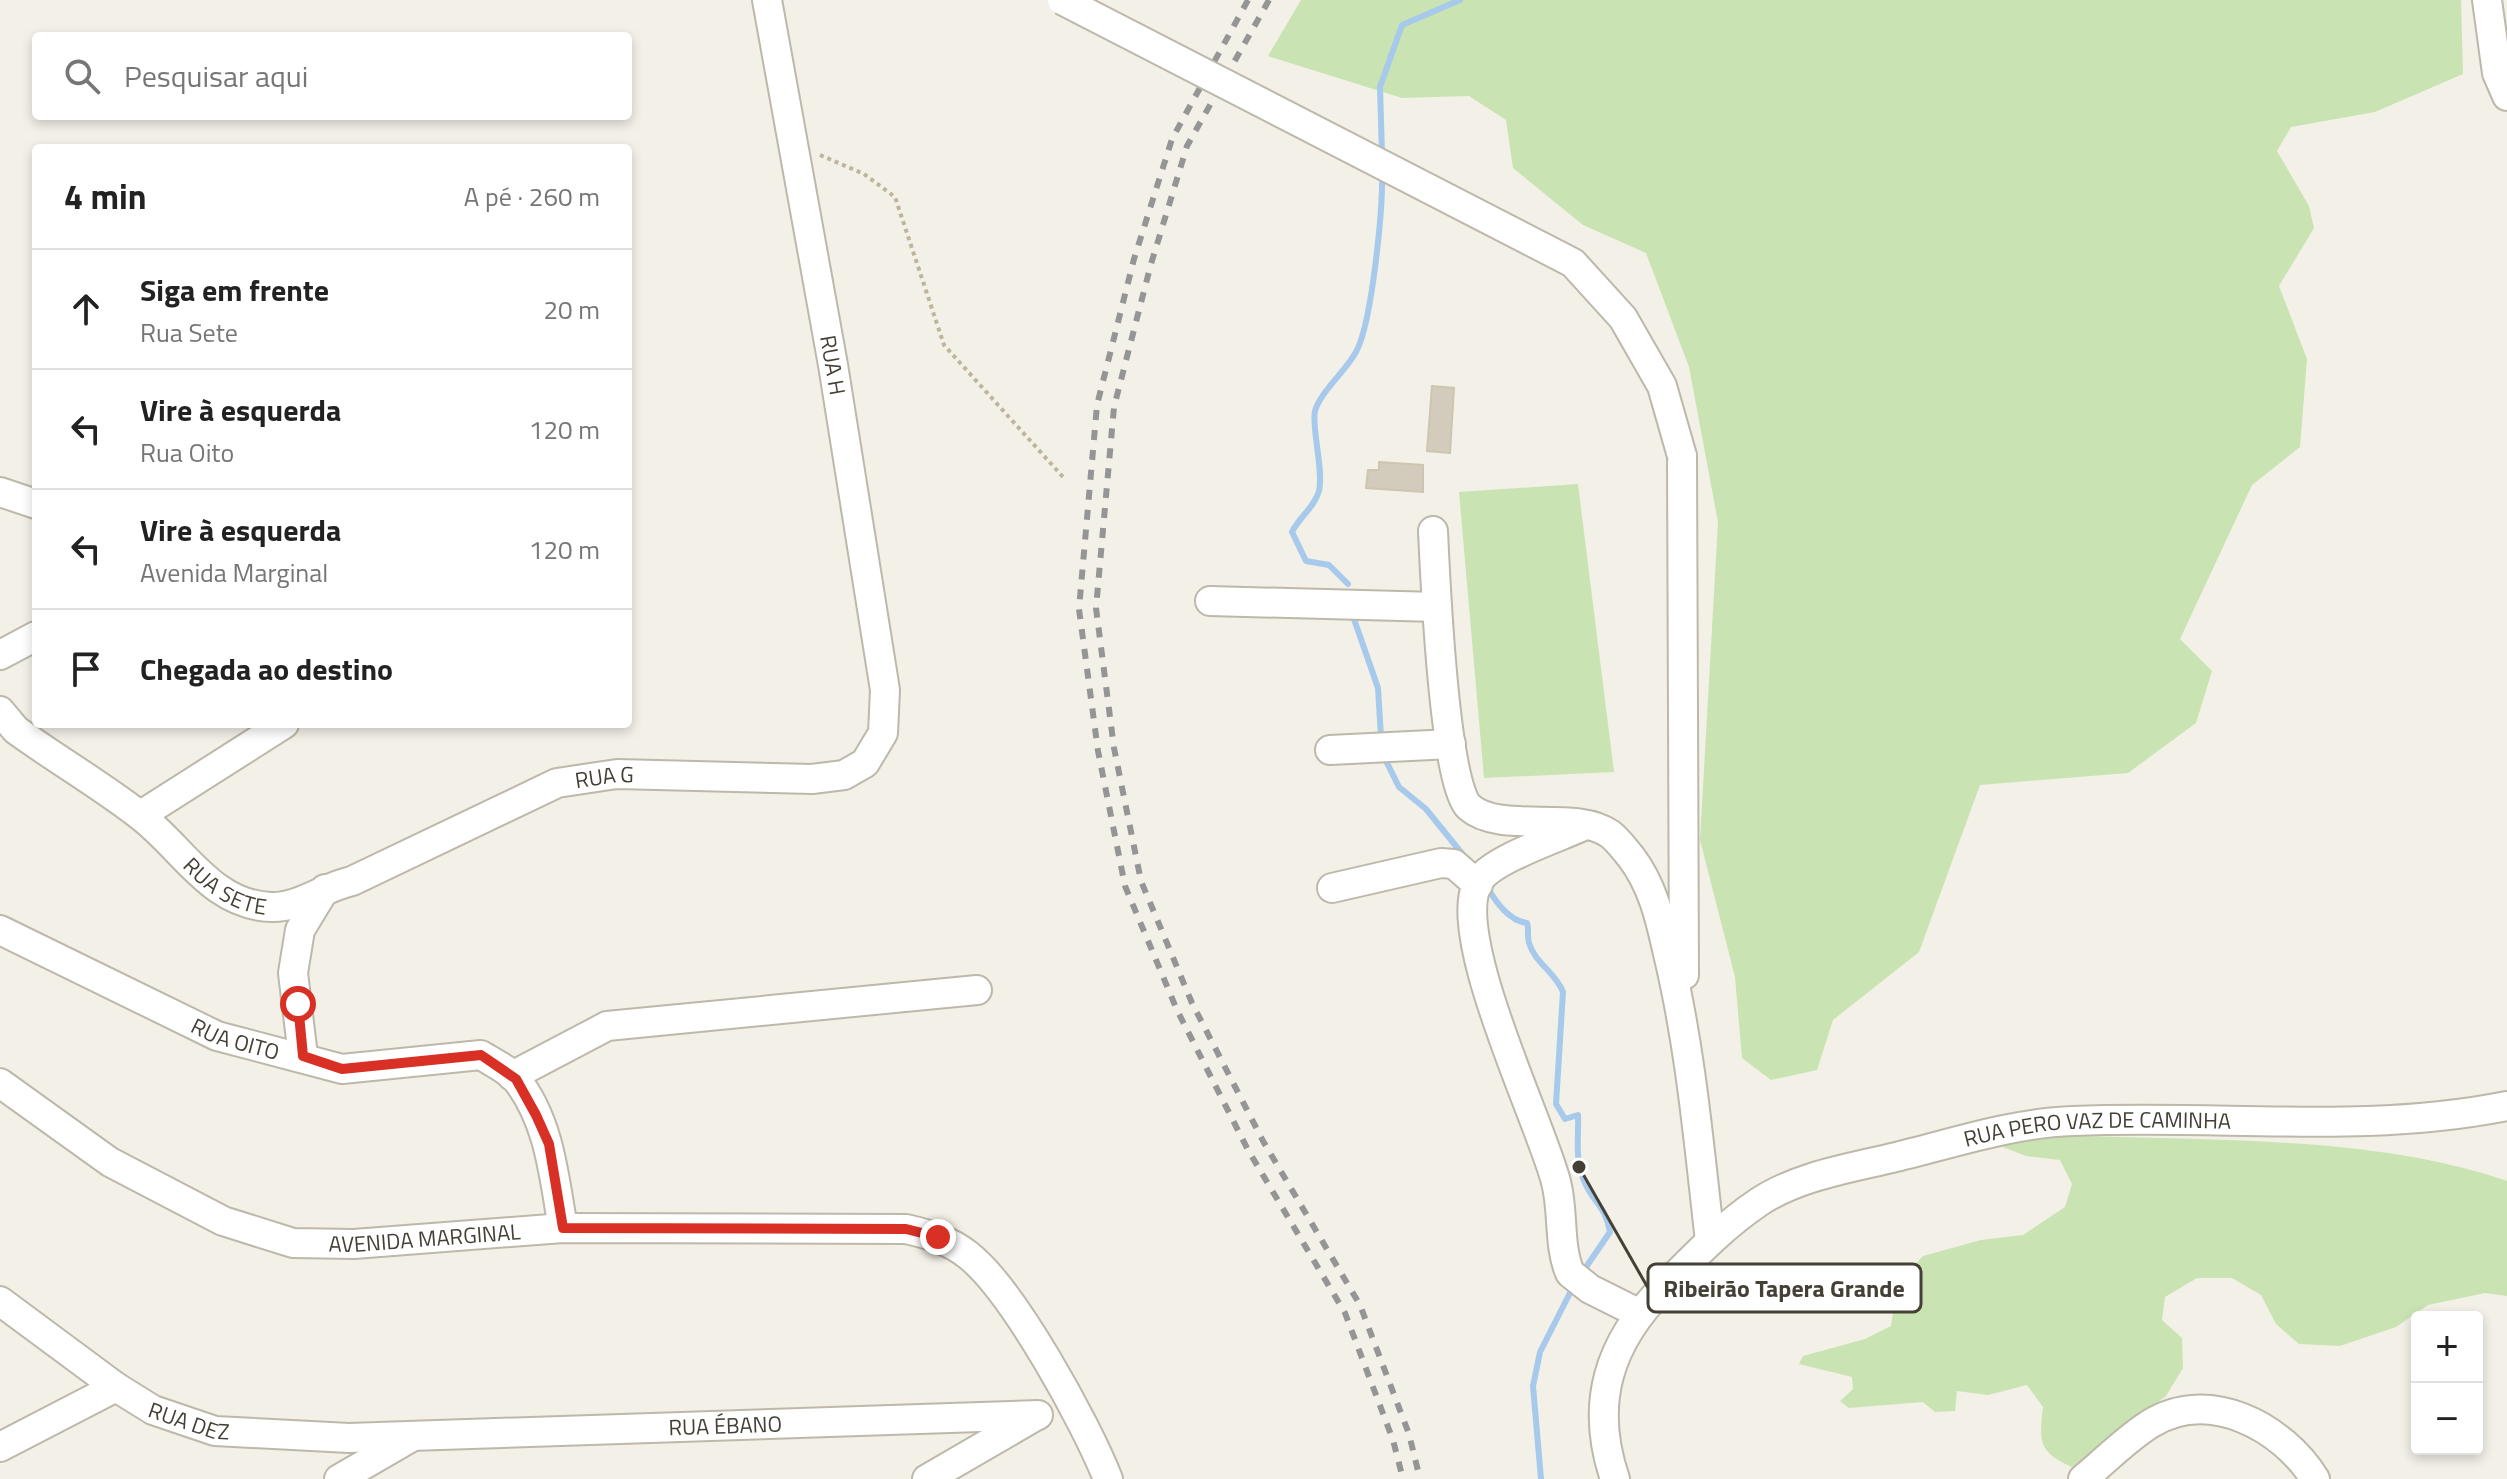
<!DOCTYPE html>
<html lang="pt">
<meta charset="utf-8">
<style>
:root{--surface:#fff;--page:#f6f6f6;--text:#222;--muted:#767676;--line:#e0e0e0}
body{margin:0;font-family:"Titillium Web",sans-serif;background:var(--page);color:var(--text)}
.controls{position:absolute;right:24px;bottom:24px;display:grid;overflow:hidden;border-radius:8px;box-shadow:0 4px 12px #0003}
.controls button{width:72px;height:72px;display:grid;place-items:center;padding:0;border:0;border-bottom:2px solid var(--line);background:var(--surface);color:var(--text);font:40px sans-serif}
.stop{position:absolute;width:24px;height:24px;margin:-18px;border:6px solid #d93025;border-radius:50%;background:#fff}
.stop.end{background:#d93025;border-color:#fff;box-shadow:0 2px 8px #0008}
.list{margin:0;padding:0;list-style:none}
h2{display:flex;justify-content:space-between;align-items:center;height:104px;margin:0;padding:0 32px;font-size:34px}
h2 small{font-size:26px;font-weight:400;color:var(--muted)}
.list li{display:grid;grid-template-columns:52px 1fr auto;gap:24px;align-items:center;box-sizing:border-box;height:120px;padding:0 32px;border-top:2px solid var(--line)}
.list b{display:block;font-size:30px;white-space:nowrap}
.list p{margin:0;font-size:26px;white-space:nowrap;color:var(--muted)}
.list em{font-size:26px;font-style:normal;color:var(--muted)}
.icon{flex:none;width:44px;height:44px;fill:none;stroke:currentColor;stroke-width:2;stroke-linecap:round;stroke-linejoin:round}
.map{position:relative;flex:none;width:2507px;height:1479px;overflow:hidden}
.search{position:absolute;background:var(--surface);box-shadow:0 4px 12px #0003;left:32px;top:32px;width:600px;height:88px;display:flex;align-items:center;gap:20px;box-sizing:border-box;padding:0 28px;border-radius:8px;color:var(--muted);font-size:30px}
.panel{position:absolute;background:var(--surface);box-shadow:0 4px 12px #0003;left:32px;top:144px;width:600px;height:584px;border-radius:8px}
.map>svg:first-child{display:block}
</style>
<div class="map">
<svg width="2507" height="1479" viewBox="0 0 2507 1479">
<rect width="100%" height="100%" fill="#f2f0e7"/>
<!-- green -->
<g fill="#c9e4b2">
<path d="M 1301,0 L 2461,0 L 2463,74 L 2375,112 L 2291,127 L 2277,151 L 2309,206 L 2314,228 L 2279,286 L 2307,359 L 2300,447 L 2252,485 L 2180,639 L 2212,671 L 2196,723 L 2128,773 L 1980,785 L 1919,952 L 1833,1020 L 1817,1070 L 1771,1080 L 1742,1058 L 1735,977 L 1700,840 L 1718,522 L 1689,367 L 1646,253 L 1583,225 L 1513,168 L 1506,120 L 1469,96 L 1402,98 L 1268,56 Z"/>
<path d="M 1578,484 L 1614,772 L 1484,778 L 1459,492 Z"/>
<path d="M 2054,1135 C 2197,1141 2372,1134 2507,1181 L 2507,1296 L 2485,1293 L 2428,1305 L 2396,1327 L 2340,1346 L 2299,1344 L 2276,1324 L 2261,1295 L 2232,1278 L 2197,1278 L 2165,1297 L 2162,1320 L 2182,1338 L 2183,1368 L 2166,1396 L 2072,1467 C 2038,1452 2039,1441 2043,1407 L 2027,1385 L 1988,1395 L 1957,1391 L 1955,1411 L 1935,1412 L 1923,1402 L 1849,1408 L 1840,1401 L 1853,1389 L 1852,1377 L 1799,1364 L 1803,1356 L 1865,1339 L 1891,1326 L 1897,1285 L 1923,1256 L 1981,1240 L 2023,1235 L 2065,1207 L 2072,1184 L 2060,1160 L 2026,1156 L 2003,1147 L 2011,1138 Z"/>
</g>
<g fill="none" stroke-linecap="round" stroke-linejoin="round">
<!-- stream -->
<g stroke="#a6c9ec" stroke-width="6">
<path d="M 1382,154 L 1380,87 L 1402,25 L 1460,0"/>
<path d="M 1348,584 L 1329,565 L 1306,561 L 1292,532 C 1300,516 1314,508 1319,491 C 1324,471 1311,425 1315,411 C 1320,392 1348,369 1357,350 C 1372,320 1383,209 1382,173"/>
<path d="M 1354,619 L 1378,688 L 1381,737"/>
<path d="M 1386,761 L 1399,787 L 1426,809 L 1464,856"/>
<path d="M 1487,887 C 1496,902 1509,921 1527,923 C 1529,929 1527,936 1529,943 C 1535,963 1556,973 1563,992 L 1556,1104 L 1565,1119 L 1578,1115 C 1579,1139 1574,1159 1585,1183 C 1594,1203 1606,1207 1610,1232 L 1582,1273"/>
<path d="M 1541,1479 L 1533,1386 L 1540,1352 L 1574,1285"/>
</g>
</g>
<!-- building -->
<g fill="#d3ccbd" stroke="#cdc5b0" stroke-width="2">
<path d="M 1432,386 L 1454,388 L 1450,453 L 1427,451 Z"/>
<path d="M 1379,462 L 1423,465 L 1423,492 L 1366,488 L 1368,470 L 1379,470 Z"/>
</g>
<g fill="none" stroke-linecap="round" stroke-linejoin="round">
<defs>
<g id="minor">
<path d="M 2487,0 L 2497,73 L 2507,96"/>
<path d="M 1682,456 L 1684,975"/>
<path d="M 0,492 L 36,504"/>
<path d="M 1433,531 C 1435,574 1444,784 1469,807 C 1501,835 1575,809 1610,834 C 1618,840 1625,850 1631,857 C 1654,887 1661,923 1669,958 C 1691,1051 1699,1146 1710,1241"/>
<path d="M 1210,601 L 1437,607"/>
<path d="M 0,655 L 36,636"/>
<path id="s1" d="M 0,711 L 16,730 C 56,759 99,784 138,814 C 182,846 210,905 271,907 C 299,908 324,887 352,881 L 557,783 L 617,774 L 812,779 L 844,775 L 865,763 L 883,733 L 885,690 L 833,365 L 767,0"/>
<path d="M 1330,750 L 1451,744"/>
<path d="M 141,815 L 284,724"/>
<path d="M 1583,826 C 1558,838 1496,858 1480,879 C 1445,929 1541,1122 1556,1182 C 1564,1212 1558,1245 1570,1273 L 1590,1289 L 1640,1314"/>
<path d="M 1332,888 L 1441,863 L 1454,864 L 1478,885"/>
<path id="s2" d="M 0,930 L 217,1036 L 342,1069 L 481,1055 C 492,1062 509,1070 517,1080 C 550,1123 554,1177 563,1228"/>
<path d="M 303,1056 L 293,973 L 300,930 L 325,889"/>
<path d="M 512,1076 L 607,1026 L 977,990"/>
<path id="s3" d="M 0,1083 L 110,1162 L 223,1221 L 293,1243 L 354,1244 L 563,1228 L 906,1229 C 928,1234 949,1240 968,1255 C 1013,1290 1086,1423 1108,1479"/>
<path id="s4" d="M 0,1301 L 116,1387 L 153,1410 L 215,1431 L 349,1438 L 1038,1415"/>
<path d="M 0,1447 L 116,1387"/>
<path d="M 339,1479 L 410,1438"/>
<path d="M 927,1479 L 1034,1417"/>
<path id="s5" d="M 1615,1479 C 1589,1403 1609,1342 1664,1287 C 1694,1257 1723,1226 1759,1202 C 1798,1176 1851,1168 1896,1157 C 1954,1143 2013,1123 2073,1121 C 2220,1114 2361,1135 2507,1106"/>
<path d="M 2083,1479 C 2105,1461 2126,1439 2150,1424 C 2209,1387 2283,1427 2315,1479"/>
</g>
</defs>
<!-- minor casing -->
<use href="#minor" stroke="#bdb8aa" stroke-width="32"/>
<!-- path -->
<path stroke="#beb59c" stroke-width="4" stroke-dasharray="4 4" stroke-linecap="butt" d="M 820,155 L 864,174 L 895,197 L 944,345 L 1063,477"/>
<!-- minor -->
<use href="#minor" stroke="#fff" stroke-width="28"/>
<!-- rail -->
<g stroke="#959595" stroke-width="6" stroke-dasharray="10 10" stroke-linecap="butt">
<path d="M 1248,0 L 1172,139 L 1134,259 L 1097,405 L 1079,609 L 1098,751 L 1125,886 L 1177,1010 L 1248,1150 L 1345,1313 L 1393,1440 L 1403,1479"/>
<path d="M 1269,0 L 1187,146 L 1151,264 L 1114,407 L 1096,608 L 1114,748 L 1141,881 L 1192,1003 L 1263,1141 L 1360,1305 L 1409,1434 L 1420,1479"/>
</g>
<defs>
<path id="minor-bridge" d="M 1062,0 L 1573,263 L 1623,318 L 1662,386 L 1682,456"/>
</defs>
<!-- minor-bridge casing -->
<use href="#minor-bridge" stroke="#bdb8aa" stroke-width="32" stroke-linecap="butt"/>
<!-- minor-bridge -->
<use href="#minor-bridge" stroke="#fff" stroke-width="28"/>
</g>
<g fill="none" stroke-linecap="round" stroke-linejoin="round">
<!-- route -->
<path stroke="#d93025" stroke-width="10" d="M 298,1004 L 303,1056 L 342,1069 L 481,1055 L 516,1079 L 536,1115 L 549,1144 L 563,1228 L 906,1229 L 938,1237"/>
</g>
<g text-anchor="middle" stroke-width="7" stroke-linejoin="round" paint-order="stroke">
<!-- street labels -->
<g font-size="22" fill="#454036" stroke="#fff">
<text transform="translate(833 365) rotate(80)" y="8">RUA H</text>
<text dy="8" stroke="none"><textPath href="#s1" startOffset="700">RUA G</textPath></text>
<text dy="8" stroke="none"><textPath href="#s1" startOffset="288">RUA SETE</textPath></text>
<text dy="8" stroke="none"><textPath href="#s2" startOffset="260">RUA OITO</textPath></text>
<text dy="8" stroke="none"><textPath href="#s5" startOffset="688">RUA PERO VAZ DE CAMINHA</textPath></text>
<text dy="8" stroke="none"><textPath href="#s3" startOffset="468">AVENIDA MARGINAL</textPath></text>
<text dy="8" stroke="none"><textPath href="#s4" startOffset="226">RUA DEZ</textPath></text>
<text dy="8" stroke="none"><textPath href="#s4" startOffset="764">RUA ÉBANO</textPath></text>
</g>
</g>
<!-- callouts -->
<path fill="none" stroke="#454036" stroke-width="3" d="M1579 1167L1648 1288"/>
<circle fill="#454036" stroke="#fff" stroke-width="3" cx="1579" cy="1167" r="8"/>
<rect fill="#fff" stroke="#454036" stroke-width="3" x="1648" y="1264" width="273" height="48" rx="8"/>
<g font-size="24" text-anchor="middle" font-weight="bold" fill="#454036">
<text x="1784" y="1297">Ribeirão Tapera Grande</text>
</g>
</svg>
<div class="controls">
<button>+</button>
<button>−</button>
</div>
<div class="stop" style="left:298px;top:1004px"></div>
<div class="stop end" style="left:938px;top:1237px"></div>
<div class="search"><svg class="icon" aria-label="search" viewBox="0 0 24 24"><circle cx="10" cy="10" r="6"/><path d="M15 15l6 6"/></svg>Pesquisar aqui</div>
<section class="panel">
<h2>4 min<small>A pé · 260 m</small></h2>
<ul class="list">
<li><svg class="icon" aria-label="ahead" viewBox="0 0 24 24"><path d="M12 20V5M6 11l6-6 6 6"/></svg><div><b>Siga em frente</b><p>Rua Sete</p></div><em>20 m</em></li>
<li><svg class="icon" aria-label="left" viewBox="0 0 24 24"><path d="M17 20v-9H6M10 6l-5 5 5 5"/></svg><div><b>Vire à esquerda</b><p>Rua Oito</p></div><em>120 m</em></li>
<li><svg class="icon" aria-label="left" viewBox="0 0 24 24"><path d="M17 20v-9H6M10 6l-5 5 5 5"/></svg><div><b>Vire à esquerda</b><p>Avenida Marginal</p></div><em>120 m</em></li>
<li><svg class="icon" aria-label="arrive" viewBox="0 0 24 24"><path d="M6 21V4h12l-3 4 3 4H6"/></svg><div><b>Chegada ao destino</b></div></li>
</ul>
</section>
</div>
